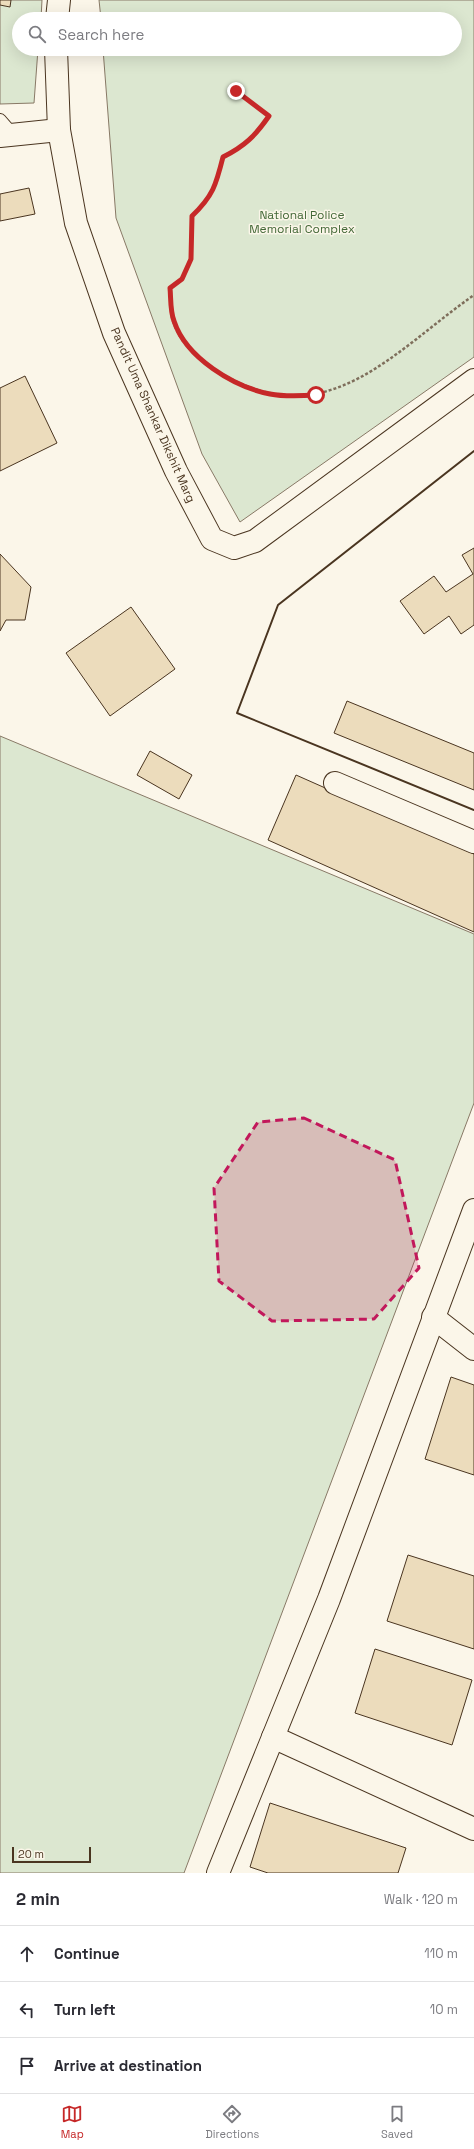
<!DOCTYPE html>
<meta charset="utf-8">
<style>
:root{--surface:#fff;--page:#f2f2f3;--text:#2b2b33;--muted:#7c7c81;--line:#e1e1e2;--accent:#c62828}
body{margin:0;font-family:"Space Grotesk",sans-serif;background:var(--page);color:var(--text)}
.scale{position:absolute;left:12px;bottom:10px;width:79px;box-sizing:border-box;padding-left:4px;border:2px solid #4a3520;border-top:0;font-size:11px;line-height:14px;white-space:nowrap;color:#4a3520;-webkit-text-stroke:3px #fbf6e9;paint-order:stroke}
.stop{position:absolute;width:12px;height:12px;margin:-9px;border:3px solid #c62828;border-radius:50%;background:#fff}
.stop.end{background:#c62828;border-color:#fff;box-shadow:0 1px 4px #0008}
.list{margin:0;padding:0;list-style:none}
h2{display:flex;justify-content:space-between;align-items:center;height:52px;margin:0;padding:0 16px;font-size:17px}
h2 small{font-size:13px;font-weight:400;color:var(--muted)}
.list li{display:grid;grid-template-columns:26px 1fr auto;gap:12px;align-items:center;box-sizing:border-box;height:56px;padding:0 16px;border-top:1px solid var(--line)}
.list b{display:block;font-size:15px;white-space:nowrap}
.list em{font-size:13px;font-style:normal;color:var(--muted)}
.icon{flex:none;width:22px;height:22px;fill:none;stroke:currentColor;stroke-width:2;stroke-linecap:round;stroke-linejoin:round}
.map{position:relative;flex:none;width:474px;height:1873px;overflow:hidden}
.search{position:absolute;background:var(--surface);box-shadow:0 4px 16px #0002;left:12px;right:12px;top:12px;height:44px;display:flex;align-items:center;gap:10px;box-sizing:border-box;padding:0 14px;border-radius:22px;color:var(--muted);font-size:15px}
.sheet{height:220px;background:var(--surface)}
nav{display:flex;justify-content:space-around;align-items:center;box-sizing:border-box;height:56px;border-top:1px solid var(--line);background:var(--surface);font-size:11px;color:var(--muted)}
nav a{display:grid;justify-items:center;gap:2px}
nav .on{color:var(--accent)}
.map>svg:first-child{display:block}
</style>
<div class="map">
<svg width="474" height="1873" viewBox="0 0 474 1873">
<rect width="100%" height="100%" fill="#fbf6e9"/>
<!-- green -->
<g fill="#dce7d0" stroke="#887966">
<path d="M 0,0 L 42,0 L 41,19 L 19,19 L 19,49 L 38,49 L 34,103 L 0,104 Z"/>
<path d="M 99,0 L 474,0 L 474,357 L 240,522 L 202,454 L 116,218 L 103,49 L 455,49 L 455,19 L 101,19 Z"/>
<path d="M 0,736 L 474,934 L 474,1103 L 184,1873 L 0,1873 Z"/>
</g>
<!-- building -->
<g fill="#ecdcbc" stroke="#4a3520">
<path d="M 0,0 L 11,0 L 10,7 L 0,5 Z"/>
<path d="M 29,188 L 35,214 L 0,221 L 0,194 Z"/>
<path d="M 25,376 L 57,443 L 0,471 L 0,388 Z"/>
<path d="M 474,548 L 474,625 L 461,634 L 449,616 L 424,634 L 400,601 L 434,576 L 446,592 L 473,574 L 462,555 Z"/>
<path d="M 0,554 L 31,587 L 25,620 L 6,620 L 0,631 Z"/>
<path d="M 131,607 L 175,669 L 110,716 L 66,653 Z"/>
<path d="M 347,701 L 474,753 L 474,790 L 334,733 Z"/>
<path d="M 150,751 L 192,775 L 179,799 L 137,775 Z"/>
<path d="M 296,775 L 474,854 L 474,932 L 268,840 Z"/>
<path d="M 451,1377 L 474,1385 L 474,1475 L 425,1459 Z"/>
<path d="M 408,1555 L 474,1576 L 474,1649 L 387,1621 Z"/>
<path d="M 375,1649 L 472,1680 L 452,1745 L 355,1713 Z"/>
<path d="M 270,1803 L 406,1848 L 398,1873 L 268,1873 L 250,1867 Z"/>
</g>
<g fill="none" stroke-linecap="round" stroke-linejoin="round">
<defs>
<path id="lane" d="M 0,120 L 13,135"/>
<g id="street">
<path d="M 57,19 L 59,0"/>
<path d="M 56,49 L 59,130 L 76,223 L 114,333 L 176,471 L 212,539 L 234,548 L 255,541 L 474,380"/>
<path d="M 0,136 L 59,130"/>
<path d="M 335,783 L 474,842"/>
<path d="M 433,1317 L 474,1349"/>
<path d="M 273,1737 L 474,1829"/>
<path d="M 218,1873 L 329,1599 L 474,1210"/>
</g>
</defs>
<!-- lane casing -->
<use href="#lane" stroke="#4a3520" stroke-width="14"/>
<!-- street casing -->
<use href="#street" stroke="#4a3520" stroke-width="24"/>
<!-- path -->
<path stroke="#7f6f5c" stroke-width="2.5" stroke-dasharray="3 2" stroke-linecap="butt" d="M 236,91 L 269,116 C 255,136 245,146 223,157 C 216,185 213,196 192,216 L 191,259 L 182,279 L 170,288 C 171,298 170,311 173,321 C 181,346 202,363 224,375 C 328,435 394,351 474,295"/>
<!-- lane -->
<use href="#lane" stroke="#fbf6e9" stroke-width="12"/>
<!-- street -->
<use href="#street" stroke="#fbf6e9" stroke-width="22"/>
<!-- wall -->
<path stroke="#4a3520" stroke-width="2" d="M 474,451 L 278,605 L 237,713 L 474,810"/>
</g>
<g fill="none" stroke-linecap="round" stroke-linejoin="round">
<!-- route -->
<path stroke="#c62828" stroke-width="5" d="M 236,91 L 269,116 C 255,136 245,146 223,157 C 216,185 213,196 192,216 L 191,259 L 182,279 L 170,288 C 171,298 170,311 174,321 C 186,358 234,387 270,394 C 285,397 301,396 316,395"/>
</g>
<!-- marked area -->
<path fill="#c2185b" fill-opacity="0.2" stroke="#c2185b" stroke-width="3" stroke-dasharray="8 5" stroke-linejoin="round" d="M 304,1118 L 395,1160 L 419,1268 L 374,1319 L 272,1321 L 219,1281 L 214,1188 L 258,1122 Z"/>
<g text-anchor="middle" stroke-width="3" stroke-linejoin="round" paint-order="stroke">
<!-- park labels -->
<g font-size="12" fill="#436837" stroke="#fbf6e9">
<text x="302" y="219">National Police<tspan x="302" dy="14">Memorial Complex</tspan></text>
</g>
<!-- street labels -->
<g font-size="12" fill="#4a3520" stroke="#fbf6e9">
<text transform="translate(153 415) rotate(66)" y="4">Pandit Uma Shankar Dikshit Marg</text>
</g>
</g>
</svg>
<div class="scale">20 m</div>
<div class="stop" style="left:316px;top:395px"></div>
<div class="stop end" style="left:236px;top:91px"></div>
<div class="search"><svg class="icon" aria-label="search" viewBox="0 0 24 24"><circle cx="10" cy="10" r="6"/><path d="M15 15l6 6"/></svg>Search here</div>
</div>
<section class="sheet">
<h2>2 min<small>Walk · 120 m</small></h2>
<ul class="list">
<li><svg class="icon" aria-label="ahead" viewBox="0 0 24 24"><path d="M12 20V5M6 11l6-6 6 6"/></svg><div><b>Continue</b></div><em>110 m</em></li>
<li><svg class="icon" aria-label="left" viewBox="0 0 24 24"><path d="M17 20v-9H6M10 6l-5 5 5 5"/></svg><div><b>Turn left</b></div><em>10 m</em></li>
<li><svg class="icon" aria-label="arrive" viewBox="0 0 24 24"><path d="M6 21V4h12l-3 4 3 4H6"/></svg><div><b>Arrive at destination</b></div></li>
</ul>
</section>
<nav>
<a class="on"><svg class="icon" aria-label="map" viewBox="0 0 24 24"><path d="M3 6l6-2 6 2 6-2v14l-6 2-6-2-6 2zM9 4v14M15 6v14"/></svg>Map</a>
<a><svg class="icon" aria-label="directions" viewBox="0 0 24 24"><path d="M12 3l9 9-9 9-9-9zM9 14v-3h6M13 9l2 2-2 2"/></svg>Directions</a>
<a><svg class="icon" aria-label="saved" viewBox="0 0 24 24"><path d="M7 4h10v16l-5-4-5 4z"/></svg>Saved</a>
</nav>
